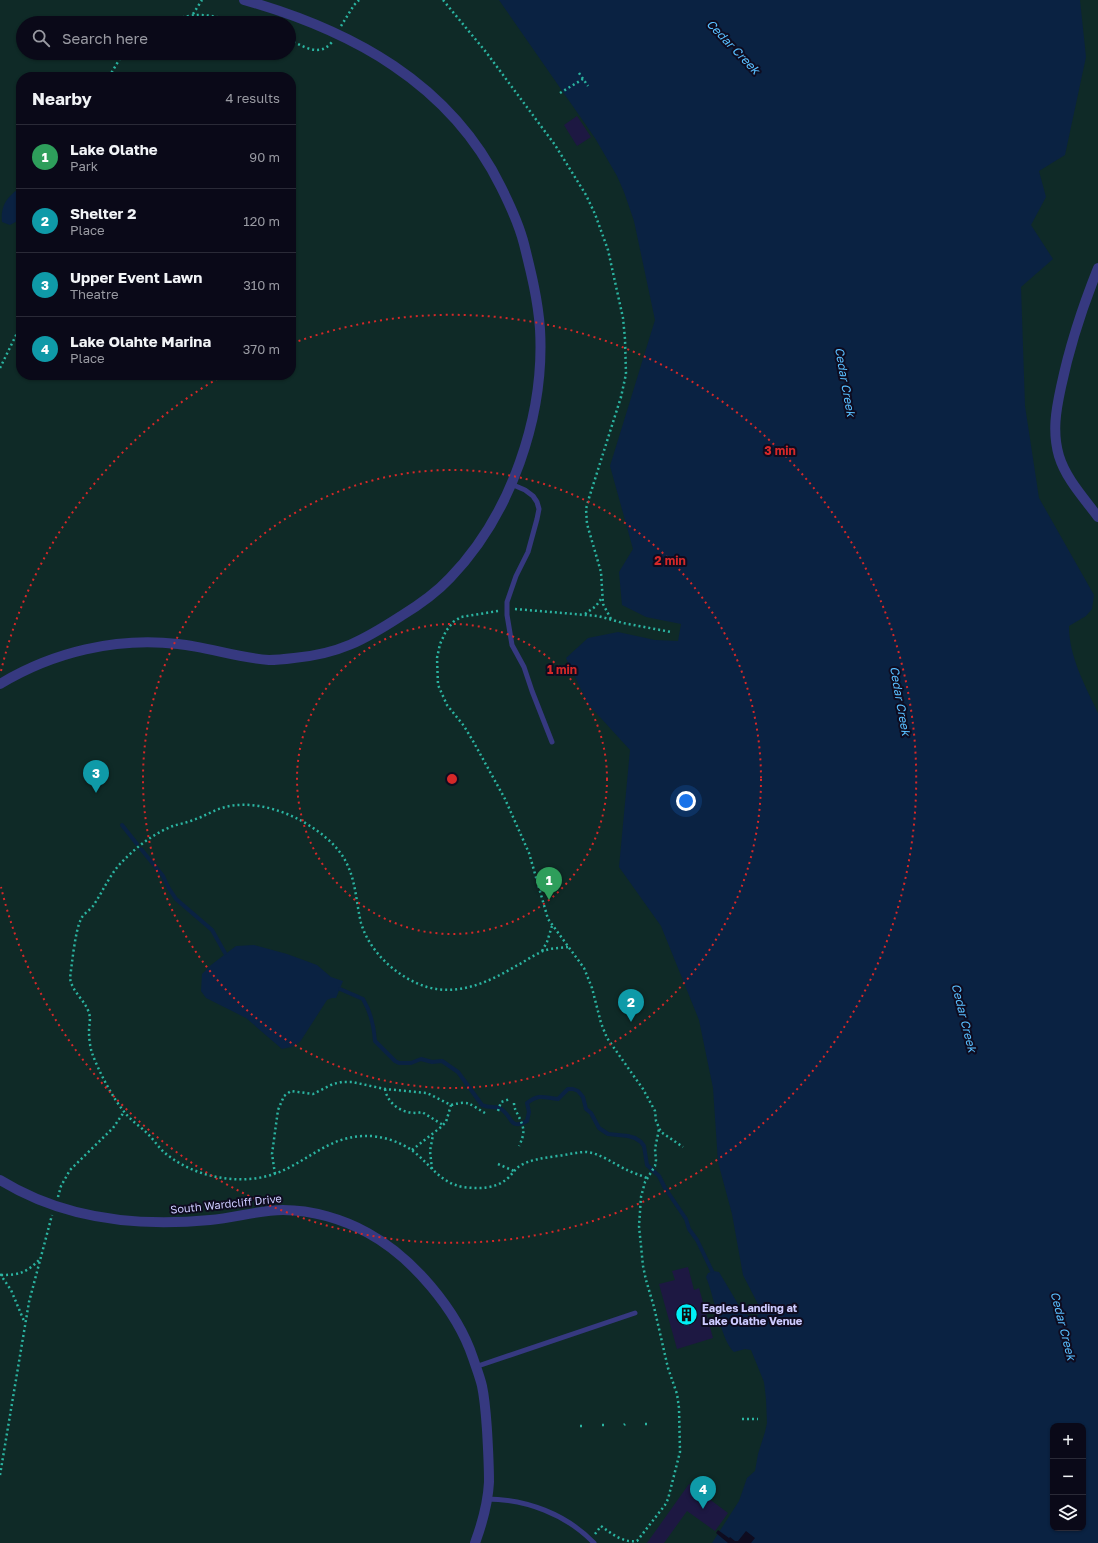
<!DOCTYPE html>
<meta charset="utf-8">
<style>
:root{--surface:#0a0918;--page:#131221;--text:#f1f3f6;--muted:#999aa2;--line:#2a2a37;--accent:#8c9099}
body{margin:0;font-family:"Golos Text",sans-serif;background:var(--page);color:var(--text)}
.controls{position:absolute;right:12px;bottom:12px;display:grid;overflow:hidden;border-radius:8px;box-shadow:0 1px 3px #0004}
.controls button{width:36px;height:36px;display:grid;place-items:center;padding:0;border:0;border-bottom:1px solid var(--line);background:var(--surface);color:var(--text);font:20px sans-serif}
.you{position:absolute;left:686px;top:801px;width:14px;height:14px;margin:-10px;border:3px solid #fff;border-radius:50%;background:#1a73e8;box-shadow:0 0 0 6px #1a73e833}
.badge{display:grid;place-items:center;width:26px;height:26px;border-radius:50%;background:var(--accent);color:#fff;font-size:13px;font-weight:700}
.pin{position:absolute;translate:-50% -33px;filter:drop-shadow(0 1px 2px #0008)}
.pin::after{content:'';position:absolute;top:21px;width:14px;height:12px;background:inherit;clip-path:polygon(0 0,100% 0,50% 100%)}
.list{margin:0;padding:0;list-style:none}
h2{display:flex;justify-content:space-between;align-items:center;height:52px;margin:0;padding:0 16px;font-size:17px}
h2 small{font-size:13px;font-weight:400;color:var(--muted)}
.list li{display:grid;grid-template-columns:26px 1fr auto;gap:12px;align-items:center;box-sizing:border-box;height:64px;padding:0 16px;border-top:1px solid var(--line)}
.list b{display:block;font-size:15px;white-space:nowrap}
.list p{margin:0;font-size:13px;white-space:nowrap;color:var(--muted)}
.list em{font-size:13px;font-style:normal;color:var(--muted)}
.icon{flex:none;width:22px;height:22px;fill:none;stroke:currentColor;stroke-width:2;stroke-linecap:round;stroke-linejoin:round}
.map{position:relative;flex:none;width:1098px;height:1543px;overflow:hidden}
.search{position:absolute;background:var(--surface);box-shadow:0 1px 3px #0004;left:16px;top:16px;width:280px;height:44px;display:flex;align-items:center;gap:10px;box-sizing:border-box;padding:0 14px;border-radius:22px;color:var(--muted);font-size:15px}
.panel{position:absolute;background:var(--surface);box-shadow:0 1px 3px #0004;left:16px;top:72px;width:280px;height:308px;border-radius:16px}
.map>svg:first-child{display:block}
</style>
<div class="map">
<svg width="1098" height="1543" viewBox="0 0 1098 1543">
<rect width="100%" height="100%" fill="#0e0c20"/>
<!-- green -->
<path fill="#0f2a27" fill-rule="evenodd" d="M 0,0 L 1098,0 L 1098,1543 L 0,1543 ZM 23,23 L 289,23 L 289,53 L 23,53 ZM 21,77 L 291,77 L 291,375 L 21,375 ZM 1053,1426 L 1083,1426 L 1083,1528 L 1053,1528 Z"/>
<!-- water -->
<g fill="#0a2242" fill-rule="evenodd">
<path d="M 499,0 L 1080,0 L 1086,57 L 1065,155 L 1039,171 L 1046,197 L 1031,225 L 1053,259 L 1021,287 L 1025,406 L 1039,498 L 1094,595 L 1092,609 L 1086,616 L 1069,626 C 1069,657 1085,685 1098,713 L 1098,1543 L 712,1543 L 739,1501 L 747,1478 L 755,1471 L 758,1454 L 765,1432 L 767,1423 L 766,1399 L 764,1382 L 751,1350 L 745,1349 L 734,1352 C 721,1341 714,1295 706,1277 L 708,1273 L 714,1271 L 719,1272 L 738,1304 L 747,1315 L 757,1317 L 761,1310 L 743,1275 L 732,1214 L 718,1162 L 713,1088 L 699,1020 L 661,926 L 619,867 L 630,750 L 588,704 L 566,658 L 588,638 L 618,632 L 655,640 L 678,641 L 681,624 L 646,617 L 622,605 L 619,572 L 633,549 L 610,466 L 655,320 L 634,221 L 624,192 L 617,176 L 595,138 ZM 1053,1426 L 1083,1426 L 1083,1528 L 1053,1528 Z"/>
<path d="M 21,187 L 21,219 L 10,225 L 2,222 C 0,205 8,196 21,187 Z"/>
<path d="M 254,945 L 287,954 L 317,965 L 331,977 L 343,981 L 336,998 L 332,998 L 327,1000 L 300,1042 L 291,1047 L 282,1049 L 246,1018 L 206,998 L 201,991 L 202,974 L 211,965 L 236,946 Z"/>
</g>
<!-- pier -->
<path fill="#0e0c20" d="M 718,1530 L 729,1538 L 730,1537 L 735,1541 L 738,1541 L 746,1531 L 755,1538 L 751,1543 L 728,1543 L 716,1533 Z"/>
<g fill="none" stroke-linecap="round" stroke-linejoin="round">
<!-- stream -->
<g stroke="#0a2242" stroke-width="4">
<path d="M 122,825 L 137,844"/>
<path d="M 141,849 L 163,876 L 168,887 L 176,899 L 212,930 L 225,953"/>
<path d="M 340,989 L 363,999 C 370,1011 374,1026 375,1041 L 395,1061 L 399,1063 L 411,1063 L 421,1059 L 432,1062 L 442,1061 L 458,1072 L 482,1105 C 490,1109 495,1105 501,1109 C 512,1115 509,1131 527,1121 L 529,1112 L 527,1103 C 540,1093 545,1098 558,1099 L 568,1089 L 573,1089 L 578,1091 L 583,1097 L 586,1109 L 591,1113 L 599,1128 L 608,1134 L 628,1136 L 635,1138 L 641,1142 L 644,1146 L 647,1165 L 659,1176 L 665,1188 L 686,1219 L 689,1229 L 697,1240 L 712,1271"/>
</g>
</g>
<!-- building -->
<g fill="#1d1842">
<path d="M 577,116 L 591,137 L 577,146 L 564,125 Z"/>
<path d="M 688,1267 L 694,1290 L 699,1288 L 713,1338 L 677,1349 L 659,1284 L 675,1280 L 672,1271 Z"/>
<path d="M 689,1484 L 728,1513 L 715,1531 L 687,1511 L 664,1543 L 647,1543 Z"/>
</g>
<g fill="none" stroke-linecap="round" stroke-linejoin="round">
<!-- path -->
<g stroke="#2bb4a1" stroke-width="2.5" stroke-dasharray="2 3" stroke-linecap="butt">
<path d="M 443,0 L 486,52 L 555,145 L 586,195 L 595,214 L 608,250 L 623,318 L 625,339 L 626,374 L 621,397 L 589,498 L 586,509 L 587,524 L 601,572 L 603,604 L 611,619"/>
<path d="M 193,14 L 202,0"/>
<path d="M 168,23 C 195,10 212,15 239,23"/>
<path d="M 341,26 L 354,5 L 359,0"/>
<path d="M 289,40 C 304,46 319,58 332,42"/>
<path d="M 579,73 L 588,86"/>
<path d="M 109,77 L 119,60 L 125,53"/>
<path d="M 560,93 L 583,79"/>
<path d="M 0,368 L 21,325"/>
<path d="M 515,609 L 598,616 L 623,623 L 671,632"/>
<path d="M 498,611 L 461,617 L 453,622 L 446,631 L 440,644 L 437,658 L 438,685 L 447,705 L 464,726 L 473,741 L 505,799 L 529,853 L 548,919 L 584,968 L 592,988 L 601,1023 L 607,1038 L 643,1089 L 655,1111 L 656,1121 L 661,1132 L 683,1147"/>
<path d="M 585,614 L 596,606 L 601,599"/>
<path d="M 568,947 C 559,948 549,948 541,952 C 532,956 524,962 516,966 C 489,982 459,996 427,987 C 398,978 370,953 361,923 C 356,902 356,881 346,862 C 337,844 318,830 300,820 C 277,808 247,800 222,808 C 212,811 203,817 193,820 C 186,823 179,824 173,826 C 152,834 134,849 119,865 C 108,878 102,893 93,906 C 89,911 83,914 81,919 C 75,931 72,964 70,978 C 72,992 85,1000 89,1013 C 91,1020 89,1025 89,1031 C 89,1038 90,1047 92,1053 C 99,1072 113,1099 126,1114 C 133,1122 141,1127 148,1134 C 154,1140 159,1148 165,1153 C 191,1175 231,1184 263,1177 C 302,1169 323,1137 364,1136 C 380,1135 401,1142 413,1151 C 430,1164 440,1183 463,1187 C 479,1189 496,1189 508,1178 C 513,1173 516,1168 521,1165 C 533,1159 544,1158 557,1156 C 567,1155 576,1152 586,1152 C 600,1153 614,1164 627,1170 C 633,1173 640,1175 647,1178"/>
<path d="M 542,951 L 547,942 L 552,926"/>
<path d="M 385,1089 C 388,1106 406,1116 422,1112 L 443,1125"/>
<path d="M 514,1103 C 514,1108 516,1111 518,1115 C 525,1129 525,1133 519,1146"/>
<path d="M 498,1111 L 501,1102 L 510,1099"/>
<path d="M 412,1150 L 441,1127 L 446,1122 L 451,1105"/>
<path d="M 498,1164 L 514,1171"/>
<path d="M 432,1169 L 430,1151 L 433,1135"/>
<path d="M 275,1174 L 272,1154 L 278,1110 L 284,1096 L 291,1091 L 313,1094 L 333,1084 L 342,1082 L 352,1082 L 385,1089 L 427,1093 L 451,1105 C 470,1100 469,1104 485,1113"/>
<path d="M 58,1197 L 61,1186 L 70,1170 L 113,1128 L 124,1112"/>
<path d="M 0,1274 L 11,1290 L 24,1321"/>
<path d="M 1,1275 C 19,1275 26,1273 39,1260"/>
<path d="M 742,1419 L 758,1419"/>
<path d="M 645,1424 L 648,1424"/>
<path d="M 602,1425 L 604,1425"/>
<path d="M 624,1425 L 625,1424"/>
<path d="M 580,1426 L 582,1426"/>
<path d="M 0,1475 L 29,1302 L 52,1215"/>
<path d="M 595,1534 L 601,1526 C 612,1534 623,1543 637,1541 L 665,1505 L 668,1499 L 680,1452 L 679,1408 L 677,1394 L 668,1368 L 654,1307 L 646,1280 L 643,1266 L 639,1226 L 641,1197 L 645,1182 L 655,1166 L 656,1160 L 655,1149 L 659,1129"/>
</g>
<!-- lane -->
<g stroke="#363980" stroke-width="5">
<path d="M 511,484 L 525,490 L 533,496 L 537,502 L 539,509 L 537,519 L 528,552 L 516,576 L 507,602 L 507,615 L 512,645 L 524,667 L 532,691 L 552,742"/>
<path d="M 475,1367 L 635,1313"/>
<path d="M 486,1499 C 526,1499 566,1514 594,1543"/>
</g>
<!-- street -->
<g stroke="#363980" stroke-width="10">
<path d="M 1098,268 C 1082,308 1070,344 1061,387 C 1056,410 1052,432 1059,456 C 1066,479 1084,498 1098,517"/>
<path d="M 0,684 C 53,652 116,637 178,644 C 208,647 238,658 269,660 C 277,660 286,659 294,658 C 339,654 364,640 401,616 C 419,605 436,593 450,578 C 511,515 545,416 540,329 C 538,300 531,272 524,244 C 519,224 510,205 501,187 C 450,83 351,30 244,0"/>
<path d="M 0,1180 C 63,1219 138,1227 210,1220 C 235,1218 259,1210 283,1210 C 312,1210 343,1219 368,1233 C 412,1257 457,1310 473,1358 C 476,1367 480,1377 482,1386 C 485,1400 486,1416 487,1430 C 488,1447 489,1465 489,1482 C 488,1502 482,1524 475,1543"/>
</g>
</g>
<!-- distance rings -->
<g fill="none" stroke="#d62828" stroke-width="2" stroke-dasharray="2 4">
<circle cx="452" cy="779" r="155"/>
<circle cx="452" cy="779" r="309"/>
<path d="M1 671A464 464 0 0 1 224 375M293 343A464 464 0 1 1 1 887"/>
</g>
<!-- icons -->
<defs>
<symbol id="building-disc" viewBox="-11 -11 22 22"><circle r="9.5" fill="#00f0f6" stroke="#0e0c20"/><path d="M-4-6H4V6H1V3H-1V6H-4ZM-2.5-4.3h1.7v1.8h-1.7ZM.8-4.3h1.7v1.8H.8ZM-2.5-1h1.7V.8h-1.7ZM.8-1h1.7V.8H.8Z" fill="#111"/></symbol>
</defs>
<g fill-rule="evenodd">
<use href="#building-disc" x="674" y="1302" width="25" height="25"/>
</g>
<g text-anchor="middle" stroke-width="4" stroke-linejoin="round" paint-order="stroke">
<!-- street labels -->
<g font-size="11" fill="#cdcbff" stroke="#0e0c20">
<text transform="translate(226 1204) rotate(-6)" y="4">South Wardcliff Drive</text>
</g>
<!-- poi labels -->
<g font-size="11" font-weight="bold" fill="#cdcbff" stroke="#0e0c20" text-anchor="start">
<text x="702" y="1312">Eagles Landing at<tspan x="702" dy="13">Lake Olathe Venue</tspan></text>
</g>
<!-- water labels -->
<g font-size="12" font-style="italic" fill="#59bfff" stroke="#0e0c20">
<text transform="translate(733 47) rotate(46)" y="4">Cedar Creek</text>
<text transform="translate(845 382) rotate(80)" y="4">Cedar Creek</text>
<text transform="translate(900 701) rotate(80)" y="4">Cedar Creek</text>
<text transform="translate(964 1018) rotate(76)" y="4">Cedar Creek</text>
<text transform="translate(1063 1326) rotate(76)" y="4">Cedar Creek</text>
</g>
</g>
<circle cx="452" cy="779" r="6" fill="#d62828" stroke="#0e0c20" stroke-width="2"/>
<g font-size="12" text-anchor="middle" font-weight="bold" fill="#d62828" stroke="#0e0c20" stroke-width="4" stroke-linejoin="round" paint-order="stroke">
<text x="780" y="455">3 min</text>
<text x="670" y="565">2 min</text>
<text x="562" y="674">1 min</text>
</g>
</svg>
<div class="controls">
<button>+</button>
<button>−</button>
<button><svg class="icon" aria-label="layers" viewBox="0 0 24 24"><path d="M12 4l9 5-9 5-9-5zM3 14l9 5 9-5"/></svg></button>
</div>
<div class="you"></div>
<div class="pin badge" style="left:549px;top:900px;background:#2e9e5b">1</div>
<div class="pin badge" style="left:631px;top:1022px;background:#0f9aa8">2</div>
<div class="pin badge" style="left:96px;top:793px;background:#0f9aa8">3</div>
<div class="pin badge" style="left:703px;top:1509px;background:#0f9aa8">4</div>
<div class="search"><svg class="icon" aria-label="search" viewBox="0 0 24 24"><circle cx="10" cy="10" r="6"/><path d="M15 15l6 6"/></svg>Search here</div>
<section class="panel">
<h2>Nearby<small>4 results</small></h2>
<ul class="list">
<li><span class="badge" style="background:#2e9e5b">1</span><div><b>Lake Olathe</b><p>Park</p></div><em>90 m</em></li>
<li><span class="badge" style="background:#0f9aa8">2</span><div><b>Shelter 2</b><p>Place</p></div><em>120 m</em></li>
<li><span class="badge" style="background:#0f9aa8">3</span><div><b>Upper Event Lawn</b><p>Theatre</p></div><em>310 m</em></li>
<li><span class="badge" style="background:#0f9aa8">4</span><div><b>Lake Olahte Marina</b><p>Place</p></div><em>370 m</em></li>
</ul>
</section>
</div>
